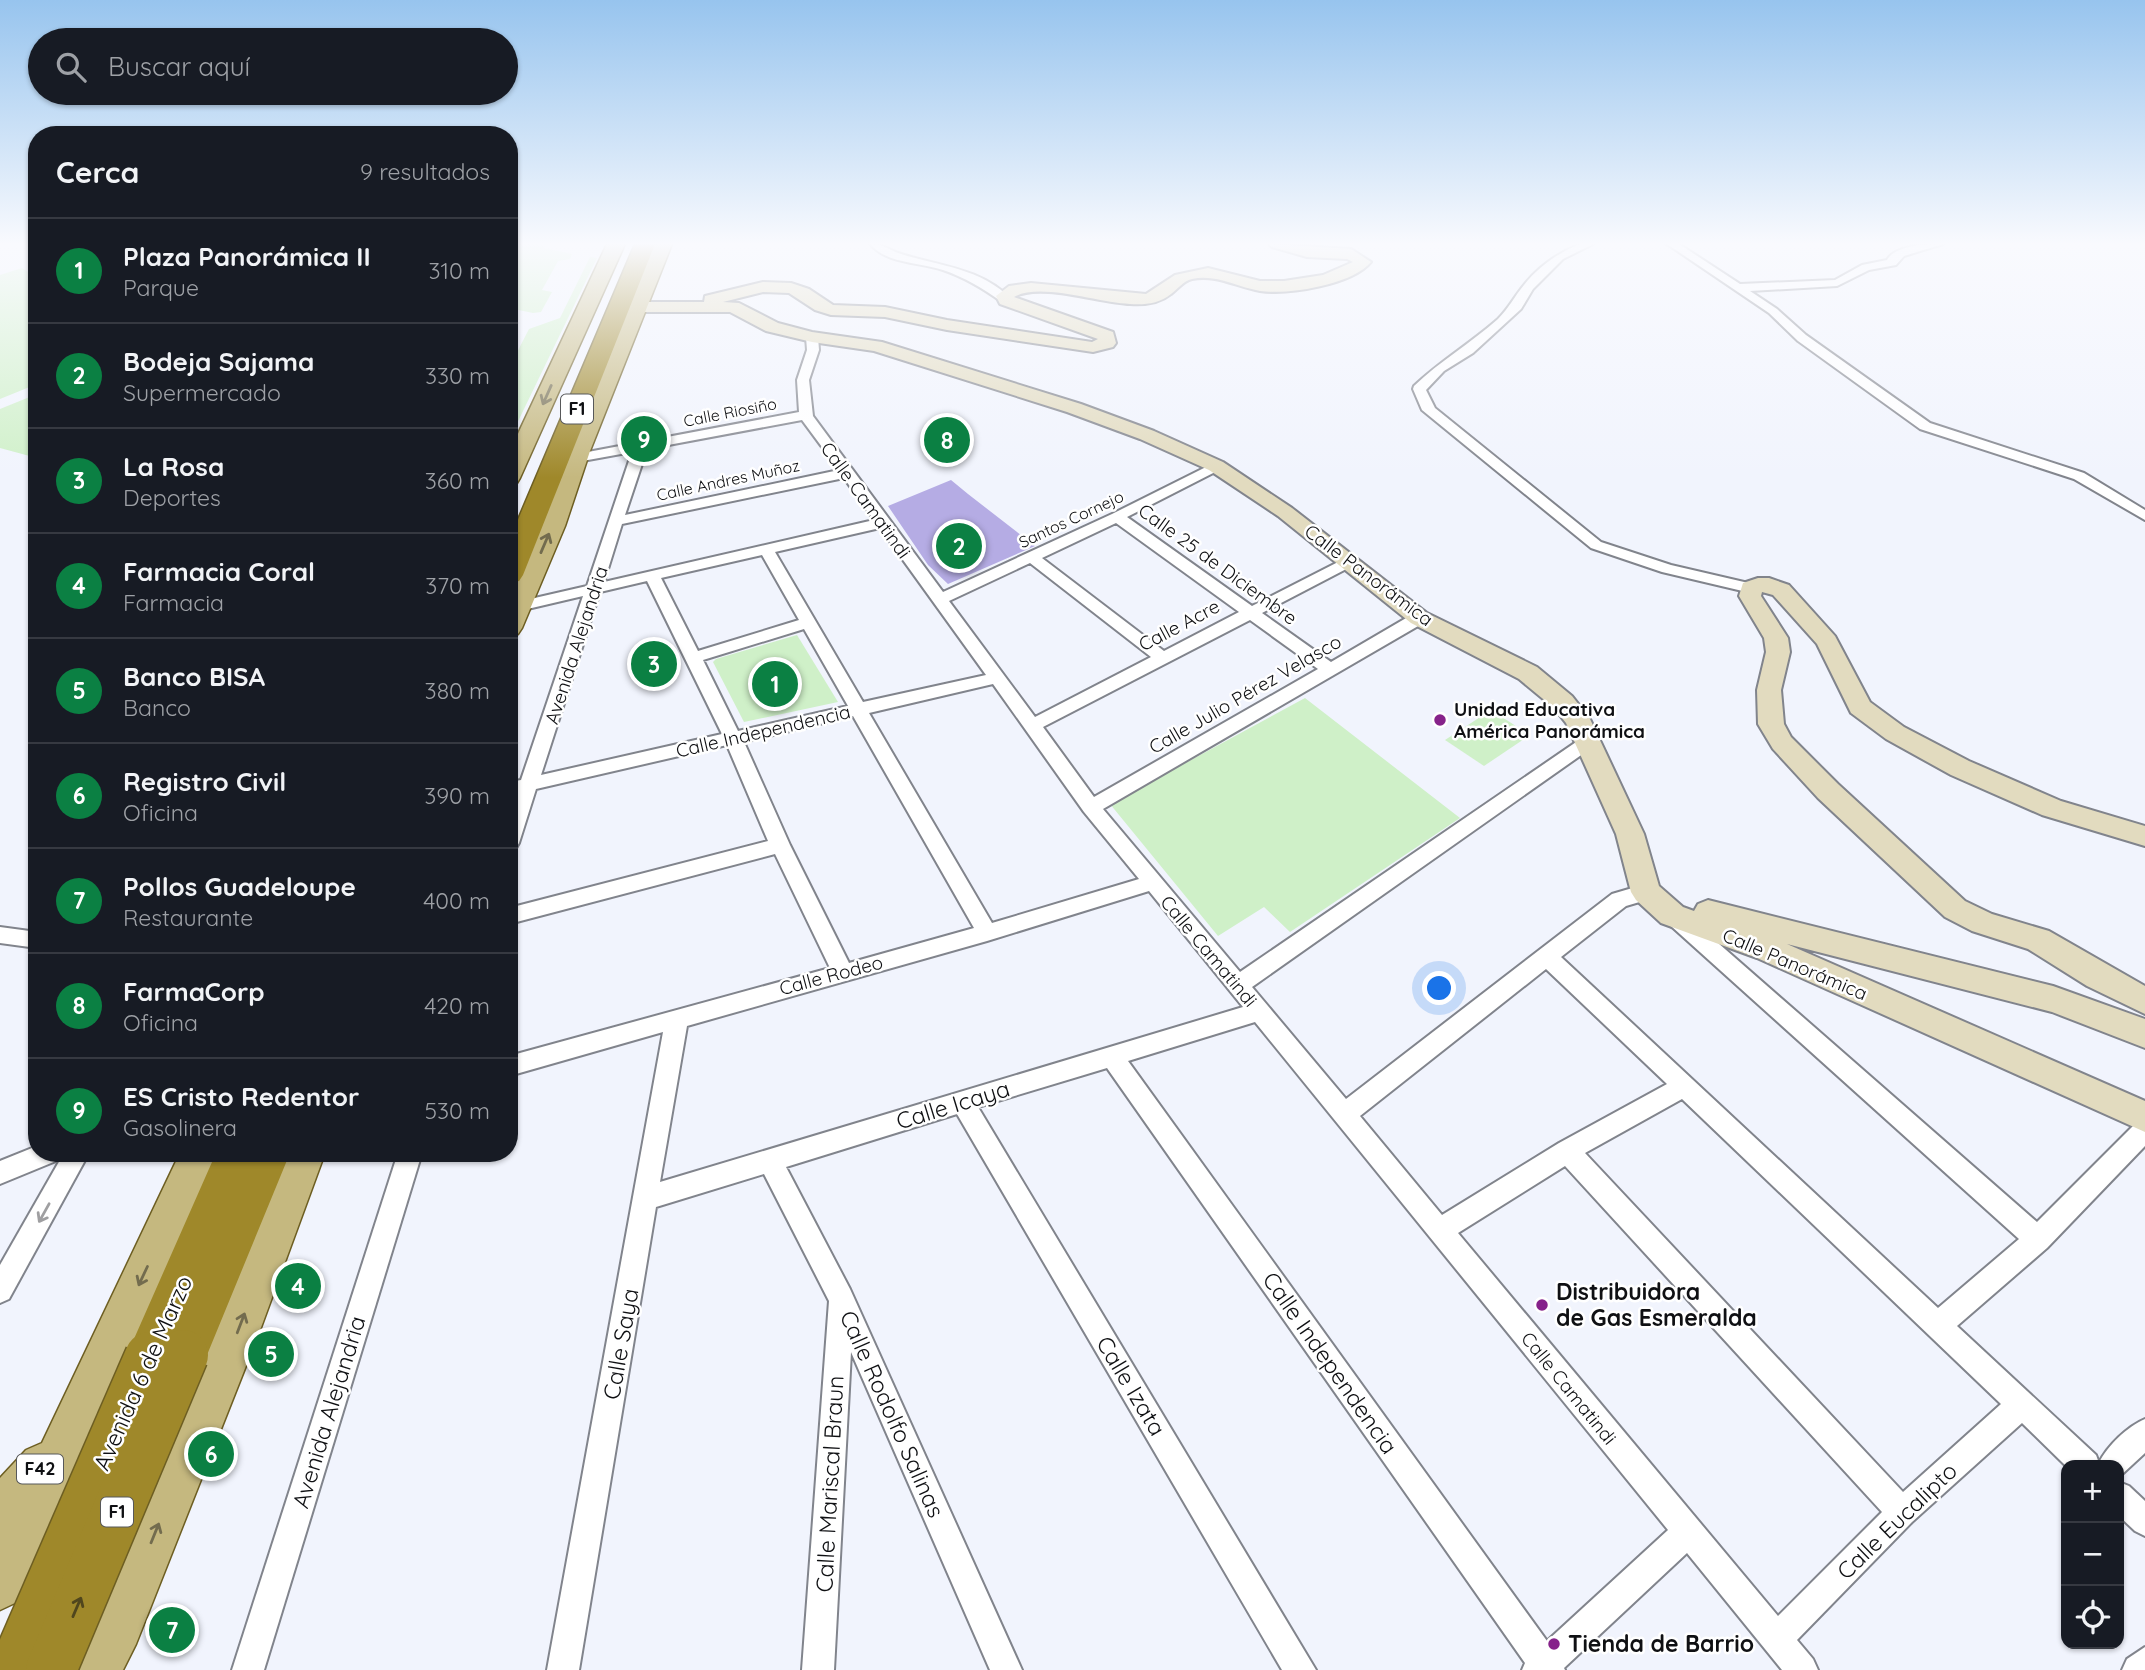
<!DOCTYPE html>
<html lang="es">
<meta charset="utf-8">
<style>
:root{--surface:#171b24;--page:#242831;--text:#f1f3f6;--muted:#9ea1a6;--line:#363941;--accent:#0b8043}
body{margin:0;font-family:Quicksand,sans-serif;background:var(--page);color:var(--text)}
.controls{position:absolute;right:21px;bottom:21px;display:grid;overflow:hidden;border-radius:14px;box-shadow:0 2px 5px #0004}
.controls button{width:63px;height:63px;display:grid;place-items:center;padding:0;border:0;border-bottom:2px solid var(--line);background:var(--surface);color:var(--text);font:35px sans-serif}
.you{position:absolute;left:1440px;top:989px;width:24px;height:24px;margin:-18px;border:5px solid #fff;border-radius:50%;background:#1a73e8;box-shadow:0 0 0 10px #1a73e833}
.badge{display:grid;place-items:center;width:46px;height:46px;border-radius:50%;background:var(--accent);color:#fff;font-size:23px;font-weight:700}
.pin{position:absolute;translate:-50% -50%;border:4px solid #fff;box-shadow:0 2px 7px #0006}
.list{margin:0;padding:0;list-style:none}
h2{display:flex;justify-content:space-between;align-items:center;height:91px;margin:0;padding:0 28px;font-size:30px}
h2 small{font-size:23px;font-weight:400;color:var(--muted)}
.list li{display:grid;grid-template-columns:46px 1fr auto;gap:21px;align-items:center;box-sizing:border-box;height:105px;padding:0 28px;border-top:2px solid var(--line)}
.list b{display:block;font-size:26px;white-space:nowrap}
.list p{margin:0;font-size:23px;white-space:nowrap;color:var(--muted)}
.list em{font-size:23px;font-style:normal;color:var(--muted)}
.icon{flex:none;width:38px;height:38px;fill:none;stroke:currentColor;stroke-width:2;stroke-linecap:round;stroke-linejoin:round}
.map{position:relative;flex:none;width:2145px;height:1670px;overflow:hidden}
.search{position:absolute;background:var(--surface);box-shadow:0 2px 5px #0004;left:28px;top:28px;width:490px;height:77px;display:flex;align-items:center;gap:18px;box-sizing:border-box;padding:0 24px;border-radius:38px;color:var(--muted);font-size:26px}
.panel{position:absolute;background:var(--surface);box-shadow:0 2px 5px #0004;left:28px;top:126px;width:490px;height:1036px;border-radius:28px}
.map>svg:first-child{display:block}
</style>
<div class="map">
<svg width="2145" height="1670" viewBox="0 0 2145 1670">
<rect width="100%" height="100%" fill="#f1f4fd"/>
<!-- green -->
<g fill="#cff0c8">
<path d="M 509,244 L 545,245 L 544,248 L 572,254 L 570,259 L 558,261 L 542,290 L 552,292 L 541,312 L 533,313 L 509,308 Z"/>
<path d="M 590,257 L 597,258 L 509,440 L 509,368 L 529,329 L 560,318 Z"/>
<path d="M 22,268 L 37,278 L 37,384 L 0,399 L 0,275 Z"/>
<path d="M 37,394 L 37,458 L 0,448 L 0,409 Z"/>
<path d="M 797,635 L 838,702 L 744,722 L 713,662 L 716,659 Z"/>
<path d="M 1305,698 L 1460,818 L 1290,932 L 1264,907 L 1218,936 L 1110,804 Z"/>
<path d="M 1491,710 L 1530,735 L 1484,766 L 1445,740 Z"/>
</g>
<!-- building -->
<path fill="#b5ace4" d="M 951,480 L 968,494 L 1035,546 L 948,584 L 928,565 L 888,506 Z"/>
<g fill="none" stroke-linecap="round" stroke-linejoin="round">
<defs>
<g id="street">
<path d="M 870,244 C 883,244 889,250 901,254 C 939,266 982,268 1012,300 L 1002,302 C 984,289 964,277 943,270 C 919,262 887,264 870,244 Z"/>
<path d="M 1580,244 L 1593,244 L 1563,259 L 1533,289 L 1521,309 L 1473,353 L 1444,371 L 1426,390 L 1435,408 L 1601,542 L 1671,565 L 1757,585 L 1759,588 L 1757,591 L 1751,593 L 1662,572 L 1591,548 L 1422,410 L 1413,389 L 1414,386 C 1440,361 1471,343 1498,319 C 1509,308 1514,297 1524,285 C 1539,266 1558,253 1580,244 Z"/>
<path d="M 1667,244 L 1679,244 L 1740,284 L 1835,280 L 1862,265 L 1887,260 C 1895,245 1928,244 1943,244 L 1904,256 L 1896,265 L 1869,270 L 1837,286 L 1750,291 L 1777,309 L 1806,335 L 1930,423 L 2084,473 L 2145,510 L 2145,520 L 2074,479 L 1920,429 L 1798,341 L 1769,313 Z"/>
<path d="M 812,333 L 818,337 L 819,350 L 809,380 L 813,416 L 943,592 L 1112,514 L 1216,462 L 1221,463 L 1221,469 L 1127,517 L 1252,606 L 1342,560 L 1352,560 L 1355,563 L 1352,566 L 1262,613 L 1331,662 L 1413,614 L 1425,614 L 1427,618 L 1425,622 L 1103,809 L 1240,972 L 1582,738 L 1594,738 L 1597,742 L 1594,746 L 1252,987 L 1346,1099 L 1612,894 L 1646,884 L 1653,886 L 1656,892 L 1653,898 L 1626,906 L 1561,957 L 1938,1308 L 2019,1239 L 1671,926 L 1668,920 L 1671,914 L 1678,912 L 1685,914 L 2037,1222 L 2137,1122 L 2145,1119 L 2145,1146 L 2047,1248 L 1957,1326 L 2096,1455 L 2099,1463 C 2107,1446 2128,1426 2145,1419 L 2145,1453 L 2119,1477 L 2119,1465 L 2066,1466 L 2022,1423 L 1912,1522 L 1797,1640 L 1813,1659 L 1818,1670 L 1782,1670 L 1687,1553 L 1564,1668 L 1565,1670 L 1522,1670 L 1525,1663 L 1107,1068 L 978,1107 L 1316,1670 L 1282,1670 L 957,1114 L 786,1167 L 850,1289 L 1022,1670 L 990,1670 L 851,1352 L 834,1670 L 802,1670 L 829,1301 L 764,1174 L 656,1207 L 579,1670 L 547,1670 L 663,1032 L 509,1076 L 509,1056 L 830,968 L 775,854 L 509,924 L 509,908 L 768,841 L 727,745 L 536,789 L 519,843 L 516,848 L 509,850 L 509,814 L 516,794 L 509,796 L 509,782 L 521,780 L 583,596 L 519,611 L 511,606 L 513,603 L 587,586 L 632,452 L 577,462 L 572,461 L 572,455 L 799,412 L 797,380 L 807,350 L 806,337 ZM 802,420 L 839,470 L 625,515 L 647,449 ZM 844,478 L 874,520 L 604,582 L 622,524 ZM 1116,523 L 1239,612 L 1164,651 L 1042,558 ZM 880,528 L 986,675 L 863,702 L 775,552 ZM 762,555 L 799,620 L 698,651 L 661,578 ZM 1030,563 L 1151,657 L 1035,717 L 949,601 ZM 647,581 L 722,734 L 541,775 L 600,592 ZM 1250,620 L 1318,669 L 1094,797 L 1043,727 ZM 804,629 L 848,706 L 738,731 L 703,660 ZM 993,684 L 1084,812 L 1139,879 L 992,923 L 869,713 ZM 853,716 L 974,928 L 849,963 L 790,845 L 744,742 ZM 1149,891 L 1243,1007 L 660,1182 L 687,1026 L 987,941 ZM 1546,969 L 1667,1084 L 1559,1143 L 1442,1215 L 1360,1116 ZM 1255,1022 L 1668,1530 L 1547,1641 L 1128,1061 ZM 1682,1099 L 2001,1404 L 1903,1492 L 1585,1153 ZM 1565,1166 L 1882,1512 L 1778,1616 L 1458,1233 Z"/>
<path d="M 0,927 L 37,932 L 37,948 L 0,943 Z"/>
<path d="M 37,1146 L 37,1153 L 60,1153 L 56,1161 L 0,1184 L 0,1161 Z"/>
<path d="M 64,1153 L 89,1153 L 9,1299 L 0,1303 L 0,1265 Z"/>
<path d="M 398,1153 L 422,1153 L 264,1670 L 232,1670 Z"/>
<path d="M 2119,1482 L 2129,1486 L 2145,1501 L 2145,1536 L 2135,1531 L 2119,1516 Z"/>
<path d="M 2145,1647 L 2145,1670 L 2122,1670 L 2127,1659 Z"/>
</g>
<g id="secondary">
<path d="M 1269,244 L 1351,249 L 1371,262 C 1352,285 1288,295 1260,291 C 1236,287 1217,274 1192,279 C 1183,281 1178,289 1171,294 C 1159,304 1144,305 1130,304 C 1099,303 1040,282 1014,297 L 1113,332 L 1116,343 L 1113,347 L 1093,352 L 947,330 L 885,317 L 831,315 L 815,310 L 789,293 L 763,292 L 723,302 L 739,303 L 778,323 L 812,332 L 882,342 L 1081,404 L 1154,431 L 1223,462 L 1292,508 L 1427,613 L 1537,667 L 1572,696 L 1590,719 L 1644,834 L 1659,886 L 1683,907 L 1694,911 L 1698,904 L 1708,900 L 2053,986 L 2145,1019 L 2145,1048 L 2052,1012 L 1787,944 L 2145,1101 L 2145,1132 L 1757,958 L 1661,923 L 1636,900 L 1631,892 L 1616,834 L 1566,723 L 1554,708 L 1519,679 L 1411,623 L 1278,516 L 1209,470 L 1140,439 L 1067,412 L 874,351 L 812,342 L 766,331 L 730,312 L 637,312 L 629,307 L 637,302 L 704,302 L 705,296 L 763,282 L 791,283 L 809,289 L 833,305 L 885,307 L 947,320 L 1092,342 L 1098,339 L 1000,304 L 996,296 L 1009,286 L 1031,283 L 1146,294 L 1175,275 L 1208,268 L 1260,281 L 1284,281 L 1323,275 L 1353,262 L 1347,259 L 1307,257 L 1272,247 Z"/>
<path d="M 1758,578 L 1769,578 L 1789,585 L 1835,636 L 1870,702 L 1904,727 L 1969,761 L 2061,801 L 2145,826 L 2145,846 L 2042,815 L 1951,775 L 1886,739 L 1851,713 L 1817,644 L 1773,595 L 1762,592 L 1761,596 L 1788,638 L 1790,652 L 1781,690 L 1784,724 L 1791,737 L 1838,784 L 1965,901 L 1992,914 L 2049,931 L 2145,986 L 2145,1014 L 2087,986 L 2028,949 L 1972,931 L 1945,917 L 1818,798 L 1773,749 L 1758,724 L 1757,690 L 1766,652 L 1764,638 L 1739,596 L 1743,583 Z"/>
</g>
<g id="primary">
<path d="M 607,244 L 625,244 L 520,478 L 517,483 L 509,485 L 509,453 Z"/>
<path d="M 654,244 L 672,244 L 590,451 L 565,526 L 522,628 L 518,634 L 509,636 L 509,597 L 541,526 L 568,451 Z"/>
<path d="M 180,1153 L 219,1153 L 17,1602 L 0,1610 L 0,1478 L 26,1450 L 42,1443 Z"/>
<path d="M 286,1153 L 325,1153 L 259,1333 L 136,1644 L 123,1670 L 64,1670 C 73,1649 89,1634 98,1613 C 106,1596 104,1577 112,1560 L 121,1556 L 217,1328 Z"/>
</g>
<g id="highway">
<path d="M 635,244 L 655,244 L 523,575 L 519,581 L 509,583 L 509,541 Z"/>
<path d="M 216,1153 L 290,1153 L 200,1372 L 183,1379 L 168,1373 L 150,1381 L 133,1374 L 126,1357 Z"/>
</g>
</defs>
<!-- street casing -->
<use href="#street" stroke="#81848c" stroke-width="4"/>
<!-- secondary casing -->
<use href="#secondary" stroke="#81848c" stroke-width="4"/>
<!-- primary casing -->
<use href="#primary" stroke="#6d5e22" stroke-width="3"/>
<!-- highway casing -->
<use href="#highway" stroke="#6d5e22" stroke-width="3"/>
<!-- street -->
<use href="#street" fill="#fff" fill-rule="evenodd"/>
<!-- secondary -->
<use href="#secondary" fill="#e2dbbf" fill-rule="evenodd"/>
<!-- primary -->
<use href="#primary" fill="#c5b87f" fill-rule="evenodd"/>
<!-- highway -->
<use href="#highway" fill="#9f882a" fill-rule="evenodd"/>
<defs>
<g id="highway-bridge">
<path d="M 14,1670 L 150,1357"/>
<path d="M 51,1670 L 183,1355"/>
</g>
</defs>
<!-- highway-bridge casing -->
<use href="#highway-bridge" stroke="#6d5e22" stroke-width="53" stroke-linecap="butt"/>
<!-- highway-bridge -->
<use href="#highway-bridge" stroke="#9f882a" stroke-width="50"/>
</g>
<!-- one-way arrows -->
<defs><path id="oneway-shaft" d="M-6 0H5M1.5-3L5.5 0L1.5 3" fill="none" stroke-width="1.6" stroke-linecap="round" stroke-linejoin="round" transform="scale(1.75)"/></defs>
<g stroke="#736c4e">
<use href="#oneway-shaft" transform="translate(547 395) rotate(114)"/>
<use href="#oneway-shaft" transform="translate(545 543) rotate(-67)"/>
<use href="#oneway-shaft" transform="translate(143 1276) rotate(115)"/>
<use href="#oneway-shaft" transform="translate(241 1323) rotate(-69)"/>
<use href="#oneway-shaft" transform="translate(155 1533) rotate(-68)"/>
</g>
<use stroke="#9f9fa1" href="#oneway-shaft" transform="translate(44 1213) rotate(119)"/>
<use stroke="#50461d" href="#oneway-shaft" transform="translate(77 1607) rotate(-67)"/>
<!-- sky -->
<linearGradient id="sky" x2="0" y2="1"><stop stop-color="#97c4ee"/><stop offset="0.51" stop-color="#f9fafe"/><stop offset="1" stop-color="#f9fafe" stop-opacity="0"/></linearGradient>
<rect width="2145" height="478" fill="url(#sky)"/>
<!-- markers -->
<g fill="#86228a" stroke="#fff" stroke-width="2.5">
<circle cx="1440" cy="720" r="7"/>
<circle cx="1542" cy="1305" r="7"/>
<circle cx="1554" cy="1644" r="7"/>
</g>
<g text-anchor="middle" stroke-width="5" stroke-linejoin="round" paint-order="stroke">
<!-- far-street labels -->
<g font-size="16" fill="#0f1013" stroke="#fff">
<text transform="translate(730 412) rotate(-11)" y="6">Calle Riosiño</text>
<text transform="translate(728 480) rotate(-12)" y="6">Calle Andres Muñoz</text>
<text transform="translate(1071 519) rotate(-25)" y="6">Santos Cornejo</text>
</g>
<!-- shield labels -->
<g fill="#fff" stroke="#57585a" stroke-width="2">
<rect x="561" y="394.5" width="32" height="29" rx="5"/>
<rect x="17" y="1454.5" width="46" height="29" rx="5"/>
<rect x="101" y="1497.5" width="32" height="29" rx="5"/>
</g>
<g font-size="18" font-weight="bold" fill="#0f1013">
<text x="577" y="415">F1</text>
<text x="40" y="1475">F42</text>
<text x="117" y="1518">F1</text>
</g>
<!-- street labels -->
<g font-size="19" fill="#0f1013" stroke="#fff">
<text transform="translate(866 500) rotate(54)" y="7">Calle Camatindi</text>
<text transform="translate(1218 564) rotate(36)" y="7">Calle 25 de Diciembre</text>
<text transform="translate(1369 575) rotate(37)" y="7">Calle Panorámica</text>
<text transform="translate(1179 625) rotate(-28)" y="7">Calle Acre</text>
<text transform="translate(576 645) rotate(-72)" y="7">Avenida Alejandria</text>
<text transform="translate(1245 694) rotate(-30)" y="7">Calle Julio Pérez Velasco</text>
<text transform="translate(763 731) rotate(-13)" y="7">Calle Independencia</text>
<text transform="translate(1209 951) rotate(50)" y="7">Calle Camatindi</text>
<text transform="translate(1795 964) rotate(23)" y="7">Calle Panorámica</text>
<text transform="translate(831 975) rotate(-15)" y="7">Calle Rodeo</text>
<text transform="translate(1569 1388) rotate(51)" y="7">Calle Camatindi</text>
</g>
<!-- poi labels -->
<g font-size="19" font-weight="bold" fill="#0f1013" stroke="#fff" text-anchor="start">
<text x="1454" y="716">Unidad Educativa<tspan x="1454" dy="22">América Panorámica</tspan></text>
</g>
<!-- near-street labels -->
<g font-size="23" fill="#0f1013" stroke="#fff">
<text transform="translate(953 1105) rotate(-17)" y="8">Calle Icaya</text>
<text transform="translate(621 1344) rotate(-80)" y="8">Calle Saya</text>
<text transform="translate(1330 1363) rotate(55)" y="8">Calle Independencia</text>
<text transform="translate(143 1373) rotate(-66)" y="8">Avenida 6 de Marzo</text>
<text transform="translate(1131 1386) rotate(59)" y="8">Calle Izata</text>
<text transform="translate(329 1412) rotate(-73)" y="8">Avenida Alejandria</text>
<text transform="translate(892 1414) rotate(66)" y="8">Calle Rodolfo Salinas</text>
<text transform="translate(830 1484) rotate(-87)" y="8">Calle Mariscal Braun</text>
<text transform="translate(1897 1521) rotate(-44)" y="8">Calle Eucalipto</text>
</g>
<!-- near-poi labels -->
<g font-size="23" font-weight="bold" fill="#0f1013" stroke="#fff" text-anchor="start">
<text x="1556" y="1300">Distribuidora<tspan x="1556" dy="26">de Gas Esmeralda</tspan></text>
<text x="1568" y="1652">Tienda de Barrio</text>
</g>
</g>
</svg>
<div class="controls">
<button>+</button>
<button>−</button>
<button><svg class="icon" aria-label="locate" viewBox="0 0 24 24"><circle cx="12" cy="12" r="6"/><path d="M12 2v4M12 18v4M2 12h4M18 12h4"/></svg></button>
</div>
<div class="you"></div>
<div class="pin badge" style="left:775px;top:684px">1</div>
<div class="pin badge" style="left:959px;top:546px">2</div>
<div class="pin badge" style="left:654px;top:664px">3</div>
<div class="pin badge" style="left:298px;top:1286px">4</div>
<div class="pin badge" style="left:271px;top:1354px">5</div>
<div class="pin badge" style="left:211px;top:1454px">6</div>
<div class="pin badge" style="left:172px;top:1630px">7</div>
<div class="pin badge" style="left:947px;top:440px">8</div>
<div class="pin badge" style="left:644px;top:439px">9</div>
<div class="search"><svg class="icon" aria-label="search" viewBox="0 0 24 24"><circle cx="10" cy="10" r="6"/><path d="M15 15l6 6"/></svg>Buscar aquí</div>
<section class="panel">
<h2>Cerca<small>9 resultados</small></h2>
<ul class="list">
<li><span class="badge">1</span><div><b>Plaza Panorámica II</b><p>Parque</p></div><em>310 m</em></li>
<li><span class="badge">2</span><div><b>Bodeja Sajama</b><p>Supermercado</p></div><em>330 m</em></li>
<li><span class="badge">3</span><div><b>La Rosa</b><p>Deportes</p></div><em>360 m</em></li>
<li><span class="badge">4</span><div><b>Farmacia Coral</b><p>Farmacia</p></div><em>370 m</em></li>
<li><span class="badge">5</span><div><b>Banco BISA</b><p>Banco</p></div><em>380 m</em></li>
<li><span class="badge">6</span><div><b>Registro Civil</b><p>Oficina</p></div><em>390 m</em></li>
<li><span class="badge">7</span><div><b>Pollos Guadeloupe</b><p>Restaurante</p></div><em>400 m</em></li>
<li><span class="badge">8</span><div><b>FarmaCorp</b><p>Oficina</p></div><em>420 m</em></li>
<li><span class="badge">9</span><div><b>ES Cristo Redentor</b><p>Gasolinera</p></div><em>530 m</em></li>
</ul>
</section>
</div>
